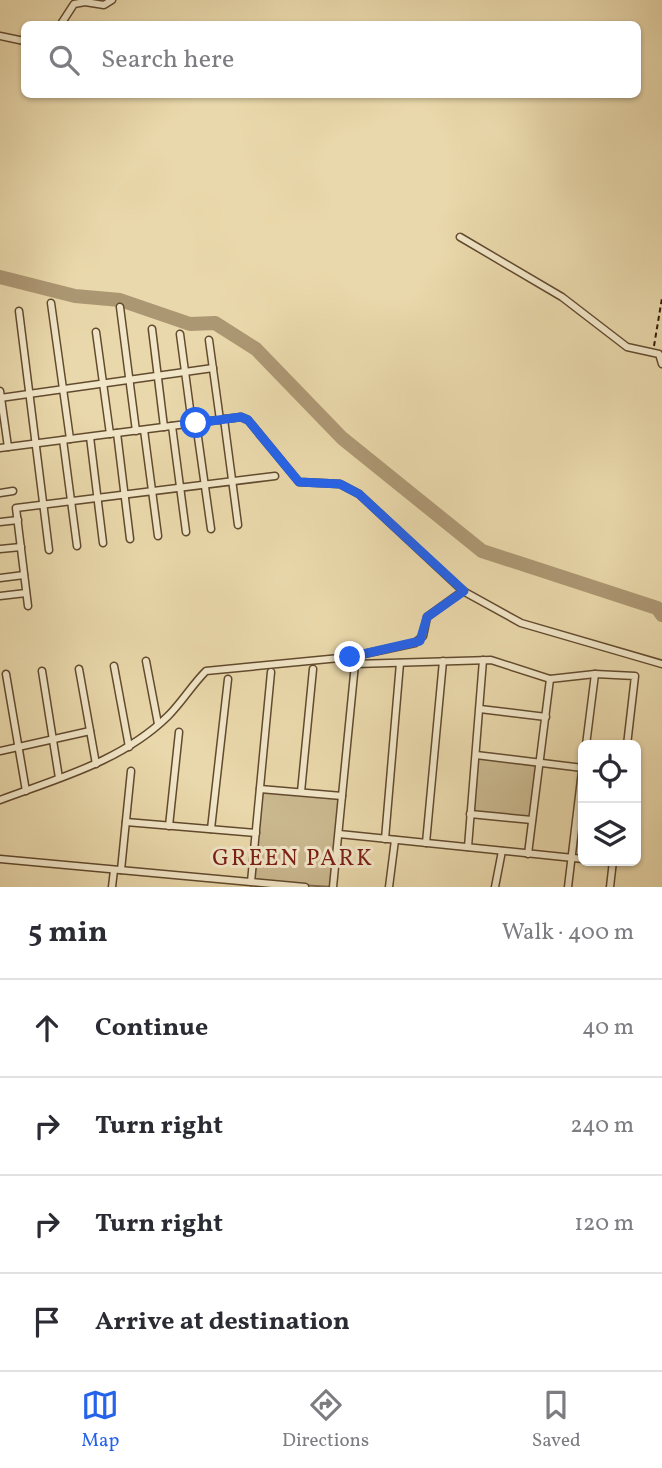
<!DOCTYPE html>
<meta charset="utf-8">
<style>
:root{--surface:#fff;--page:#f7f7f7;--text:#2b2b33;--muted:#7c7c81;--line:#e1e1e2;--accent:#2563eb}
body{margin:0;font-family:Vollkorn,serif;background:var(--page);color:var(--text)}
.controls{position:absolute;right:21px;bottom:21px;display:grid;overflow:hidden;border-radius:10px;box-shadow:0 2px 5px #0004}
.controls button{width:63px;height:63px;display:grid;place-items:center;padding:0;border:0;border-bottom:2px solid var(--line);background:var(--surface);color:var(--text);font:35px sans-serif}
.stop{position:absolute;width:21px;height:21px;margin:-16px;border:5px solid #2563eb;border-radius:50%;background:#fff}
.stop.end{background:#2563eb;border-color:#fff;box-shadow:0 2px 7px #0008}
.list{margin:0;padding:0;list-style:none}
h2{display:flex;justify-content:space-between;align-items:center;height:91px;margin:0;padding:0 28px;font-size:30px}
h2 small{font-size:23px;font-weight:400;color:var(--muted)}
.list li{display:grid;grid-template-columns:46px 1fr auto;gap:21px;align-items:center;box-sizing:border-box;height:98px;padding:0 28px;border-top:2px solid var(--line)}
.list b{display:block;font-size:26px;white-space:nowrap}
.list em{font-size:23px;font-style:normal;color:var(--muted)}
.icon{flex:none;width:38px;height:38px;fill:none;stroke:currentColor;stroke-width:2;stroke-linecap:round;stroke-linejoin:round}
.map{position:relative;flex:none;width:662px;height:887px;overflow:hidden}
.search{position:absolute;background:var(--surface);box-shadow:0 2px 5px #0004;left:21px;right:21px;top:21px;height:77px;display:flex;align-items:center;gap:18px;box-sizing:border-box;padding:0 24px;border-radius:10px;color:var(--muted);font-size:26px}
.sheet{height:483px;background:var(--surface)}
nav{display:flex;justify-content:space-around;align-items:center;box-sizing:border-box;height:98px;border-top:2px solid var(--line);background:var(--surface);font-size:19px;color:var(--muted)}
nav a{display:grid;justify-items:center;gap:4px}
nav .on{color:var(--accent)}
.map>svg:first-child{display:block}
</style>
<div class="map">
<svg width="662" height="887" viewBox="0 0 662 887">
<rect width="100%" height="100%" fill="#e9d8ab"/>
<filter id="stains"><feTurbulence type="fractalNoise" baseFrequency=".00286" numOctaves="4"/><feColorMatrix values="0 0 0 0 .2 0 0 0 0 .09 0 0 0 0 .02 0 0 0 .5 -.17"/></filter>
<radialGradient id="worn" r=".72"><stop offset=".6" stop-color="#630" stop-opacity="0"/><stop offset="1" stop-color="#630" stop-opacity=".3"/></radialGradient>
<!-- green -->
<g fill="#cab88f" stroke="#80694a" stroke-width="2">
<path d="M 476,755 L 539,761 L 532,820 L 470,814 Z"/>
<path d="M 260,789 L 342,796 L 333,887 L 251,882 Z"/>
</g>
<g fill="none" stroke-linecap="round" stroke-linejoin="round">
<!-- river -->
<path stroke="#ac9773" stroke-width="14" d="M 0,277 L 75,296 L 120,300 L 190,324 L 215,323 L 256,349 L 342,438 L 482,551 L 657,608 L 662,615"/>
<defs>
<g id="minor">
<path d="M 61,24 L 74,4 L 85,2 L 104,5 L 112,0"/>
<path d="M 0,36 L 24,41"/>
<path d="M 460,237 L 562,297 L 627,347 L 659,354 L 662,364"/>
<path d="M 51,303 L 70,439"/>
<path d="M 120,307 L 136,431"/>
<path d="M 19,311 L 49,550"/>
<path d="M 152,329 L 164,427"/>
<path d="M 96,332 L 110,434"/>
<path d="M 180,334 L 192,424"/>
<path d="M 209,340 L 220,420"/>
<path d="M 0,391 L 8,447"/>
<path d="M 0,398 L 213,368"/>
<path d="M 224,419 L 238,525"/>
<path d="M 196,423 L 211,529"/>
<path d="M 172,426 L 186,532"/>
<path d="M 144,430 L 158,536"/>
<path d="M 117,433 L 130,539"/>
<path d="M 90,437 L 103,543"/>
<path d="M 63,440 L 77,546"/>
<path d="M 0,448 L 241,417 L 248,420 L 299,482 L 340,484 L 359,494 L 463,591 L 521,623 L 662,664"/>
<path d="M 0,493 L 13,491"/>
<path d="M 0,522 L 18,520"/>
<path d="M 0,549 L 21,547"/>
<path d="M 0,578 L 24,575"/>
<path d="M 0,596 L 26,593"/>
<path d="M 28,606 L 16,508 L 275,476"/>
<path d="M 146,661 L 158,724"/>
<path d="M 114,666 L 129,747"/>
<path d="M 79,669 L 96,764"/>
<path d="M 42,671 L 59,778"/>
<path d="M 6,674 L 26,791"/>
<path d="M 480,709 L 546,717"/>
<path d="M 586,745 L 595,674"/>
<path d="M 0,751 L 90,731"/>
<path d="M 476,755 L 583,768"/>
<path d="M 260,789 L 342,796"/>
<path d="M 301,792 L 313,669"/>
<path d="M 0,800 C 59,778 122,761 168,716 C 182,702 192,685 206,671 L 350,657 L 415,643 L 423,636 L 427,617 L 463,591"/>
<path d="M 470,814 L 532,820"/>
<path d="M 126,822 L 256,833"/>
<path d="M 169,826 L 179,732"/>
<path d="M 211,829 L 228,679"/>
<path d="M 339,834 L 583,859"/>
<path d="M 385,839 L 400,663"/>
<path d="M 426,843 L 443,661"/>
<path d="M 468,847 L 483,660"/>
<path d="M 528,854 L 550,679"/>
<path d="M 0,859 L 305,887"/>
<path d="M 597,861 L 613,862"/>
<path d="M 121,870 L 131,771"/>
<path d="M 251,882 L 271,672"/>
<path d="M 112,887 L 114,870"/>
<path d="M 333,887 L 355,664 L 491,660 L 550,679 L 595,674 L 635,676 L 627,745"/>
<path d="M 389,887 L 395,840"/>
<path d="M 495,887 L 502,851"/>
<path d="M 568,887 L 583,763"/>
<path d="M 610,887 L 613,861"/>
</g>
</defs>
<!-- minor casing -->
<use href="#minor" stroke="#624a2e" stroke-width="9"/>
<!-- path -->
<path stroke="#351a05" stroke-width="2" stroke-dasharray="5 3.5" stroke-linecap="butt" d="M 654,346 L 662,298"/>
<!-- minor -->
<use href="#minor" stroke="#f1e6c8" stroke-width="6"/>
</g>
<g fill="none" stroke-linecap="round" stroke-linejoin="round">
<!-- route -->
<path stroke="#2563eb" stroke-width="9" d="M 196,423 L 241,417 L 248,420 L 299,482 L 340,484 L 359,494 L 464,591 L 427,617 L 420,641 L 350,657"/>
</g>
<g text-anchor="middle" stroke-width="6" stroke-linejoin="round" paint-order="stroke">
<!-- neighbourhood labels -->
<g font-size="23" letter-spacing="2" fill="#7a1f14" stroke="#f1e6c8">
<text x="293" y="865">GREEN PARK</text>
</g>
</g>
<rect width="100%" height="100%" filter="url(#stains)"/>
<rect width="100%" height="100%" fill="url(#worn)"/>
</svg>
<div class="controls">
<button><svg class="icon" aria-label="locate" viewBox="0 0 24 24"><circle cx="12" cy="12" r="6"/><path d="M12 2v4M12 18v4M2 12h4M18 12h4"/></svg></button>
<button><svg class="icon" aria-label="layers" viewBox="0 0 24 24"><path d="M12 4l9 5-9 5-9-5zM3 14l9 5 9-5"/></svg></button>
</div>
<div class="stop" style="left:196px;top:423px"></div>
<div class="stop end" style="left:350px;top:657px"></div>
<div class="search"><svg class="icon" aria-label="search" viewBox="0 0 24 24"><circle cx="10" cy="10" r="6"/><path d="M15 15l6 6"/></svg>Search here</div>
</div>
<section class="sheet">
<h2>5 min<small>Walk · 400 m</small></h2>
<ul class="list">
<li><svg class="icon" aria-label="ahead" viewBox="0 0 24 24"><path d="M12 20V5M6 11l6-6 6 6"/></svg><div><b>Continue</b></div><em>40 m</em></li>
<li><svg class="icon" aria-label="right" viewBox="0 0 24 24"><path d="M7 20v-9h11M14 6l5 5-5 5"/></svg><div><b>Turn right</b></div><em>240 m</em></li>
<li><svg class="icon" aria-label="right" viewBox="0 0 24 24"><path d="M7 20v-9h11M14 6l5 5-5 5"/></svg><div><b>Turn right</b></div><em>120 m</em></li>
<li><svg class="icon" aria-label="arrive" viewBox="0 0 24 24"><path d="M6 21V4h12l-3 4 3 4H6"/></svg><div><b>Arrive at destination</b></div></li>
</ul>
</section>
<nav>
<a class="on"><svg class="icon" aria-label="map" viewBox="0 0 24 24"><path d="M3 6l6-2 6 2 6-2v14l-6 2-6-2-6 2zM9 4v14M15 6v14"/></svg>Map</a>
<a><svg class="icon" aria-label="directions" viewBox="0 0 24 24"><path d="M12 3l9 9-9 9-9-9zM9 14v-3h6M13 9l2 2-2 2"/></svg>Directions</a>
<a><svg class="icon" aria-label="saved" viewBox="0 0 24 24"><path d="M7 4h10v16l-5-4-5 4z"/></svg>Saved</a>
</nav>
